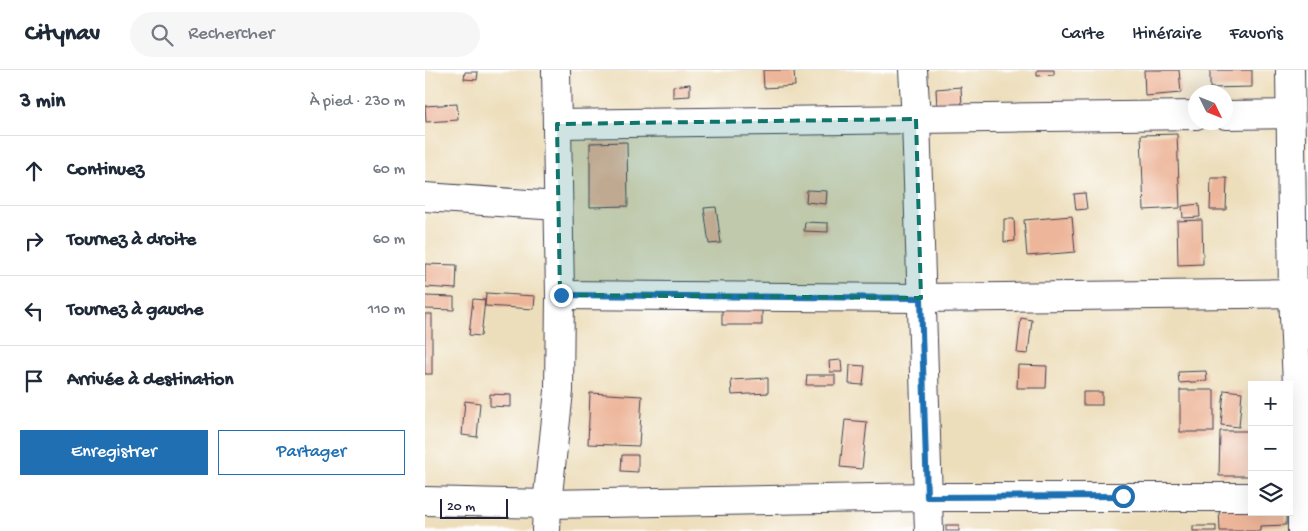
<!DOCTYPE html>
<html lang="fr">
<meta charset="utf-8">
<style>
:root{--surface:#fff;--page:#f6f6f7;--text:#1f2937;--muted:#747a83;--line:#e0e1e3;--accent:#1f6fb2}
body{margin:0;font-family:"Gochi Hand",sans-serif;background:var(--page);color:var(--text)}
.controls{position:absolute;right:15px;bottom:15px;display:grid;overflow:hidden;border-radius:0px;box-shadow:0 5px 20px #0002}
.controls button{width:45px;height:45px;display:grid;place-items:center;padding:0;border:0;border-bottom:1px solid var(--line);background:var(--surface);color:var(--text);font:25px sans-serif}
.compass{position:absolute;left:763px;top:15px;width:45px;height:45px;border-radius:50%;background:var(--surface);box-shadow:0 5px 20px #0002;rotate:133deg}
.scale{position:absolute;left:15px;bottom:12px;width:68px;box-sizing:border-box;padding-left:5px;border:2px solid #22223b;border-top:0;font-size:14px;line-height:18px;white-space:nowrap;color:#22223b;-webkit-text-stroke:4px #fff;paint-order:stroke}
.stop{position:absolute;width:15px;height:15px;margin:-11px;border:4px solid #1f6fb2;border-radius:50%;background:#fff}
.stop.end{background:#1f6fb2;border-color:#fff;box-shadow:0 1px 5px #0008}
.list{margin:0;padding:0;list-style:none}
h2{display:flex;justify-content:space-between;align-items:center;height:65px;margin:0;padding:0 20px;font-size:21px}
h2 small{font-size:16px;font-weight:400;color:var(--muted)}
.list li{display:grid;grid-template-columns:32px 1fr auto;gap:15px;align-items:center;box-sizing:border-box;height:70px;padding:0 20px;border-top:1px solid var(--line)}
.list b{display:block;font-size:19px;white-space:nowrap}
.list em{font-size:16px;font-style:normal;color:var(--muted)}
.actions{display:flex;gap:10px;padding:15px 20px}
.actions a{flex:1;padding:11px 0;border:1px solid var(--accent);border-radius:0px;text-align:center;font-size:18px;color:var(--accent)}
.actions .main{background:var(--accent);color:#fff}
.icon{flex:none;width:28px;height:28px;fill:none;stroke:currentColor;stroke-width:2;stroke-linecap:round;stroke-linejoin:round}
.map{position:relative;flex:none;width:883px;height:461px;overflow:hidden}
header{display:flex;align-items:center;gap:30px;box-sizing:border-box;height:70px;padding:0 25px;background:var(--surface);border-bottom:1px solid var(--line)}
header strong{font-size:24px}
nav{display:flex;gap:28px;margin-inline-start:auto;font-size:18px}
.search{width:350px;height:45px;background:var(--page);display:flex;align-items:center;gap:12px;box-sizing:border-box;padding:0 18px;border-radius:28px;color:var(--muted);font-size:19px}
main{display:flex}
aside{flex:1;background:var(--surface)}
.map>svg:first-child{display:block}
</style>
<header>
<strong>Citynav</strong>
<div class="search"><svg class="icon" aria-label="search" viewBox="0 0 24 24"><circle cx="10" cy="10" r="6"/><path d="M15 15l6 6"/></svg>Rechercher</div>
<nav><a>Carte</a><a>Itinéraire</a><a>Favoris</a></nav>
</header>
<main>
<aside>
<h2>3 min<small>À pied · 230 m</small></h2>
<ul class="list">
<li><svg class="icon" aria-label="ahead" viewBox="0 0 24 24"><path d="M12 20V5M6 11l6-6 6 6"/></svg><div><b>Continuez</b></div><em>60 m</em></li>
<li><svg class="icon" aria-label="right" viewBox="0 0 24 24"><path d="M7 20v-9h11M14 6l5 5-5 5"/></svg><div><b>Tournez à droite</b></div><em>60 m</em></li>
<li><svg class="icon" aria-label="left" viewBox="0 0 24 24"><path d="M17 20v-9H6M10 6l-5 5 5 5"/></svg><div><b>Tournez à gauche</b></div><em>110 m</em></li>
<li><svg class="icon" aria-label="arrive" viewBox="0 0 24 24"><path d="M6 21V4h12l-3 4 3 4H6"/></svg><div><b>Arrivée à destination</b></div></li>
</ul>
<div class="actions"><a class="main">Enregistrer</a><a>Partager</a></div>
</aside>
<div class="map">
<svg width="883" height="461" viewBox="0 0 883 461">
<rect width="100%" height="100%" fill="#fff"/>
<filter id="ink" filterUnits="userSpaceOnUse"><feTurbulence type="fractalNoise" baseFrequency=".02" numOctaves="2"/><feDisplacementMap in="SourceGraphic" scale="10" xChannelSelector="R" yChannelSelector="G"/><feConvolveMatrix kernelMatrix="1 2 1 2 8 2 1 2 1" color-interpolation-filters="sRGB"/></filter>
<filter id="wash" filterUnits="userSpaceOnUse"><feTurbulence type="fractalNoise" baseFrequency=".0096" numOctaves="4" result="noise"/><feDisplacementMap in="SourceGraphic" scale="20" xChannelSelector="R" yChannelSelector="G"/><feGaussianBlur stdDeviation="1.12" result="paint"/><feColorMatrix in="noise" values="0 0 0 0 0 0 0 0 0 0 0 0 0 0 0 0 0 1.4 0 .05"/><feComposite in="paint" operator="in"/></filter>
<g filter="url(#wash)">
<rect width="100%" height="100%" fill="#eddebb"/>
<g id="blocks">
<!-- building -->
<g fill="#edb69a">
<path d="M 338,0 L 369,0 L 370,16 L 339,18 Z"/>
<path d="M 612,0 L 629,0 L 629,5 L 612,6 Z"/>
<path d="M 719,0 L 754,0 L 756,23 L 720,26 Z"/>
<path d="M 785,0 L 827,0 L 827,17 L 785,18 Z"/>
<path d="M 40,2 L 53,2 L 52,10 L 39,9 Z"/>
<path d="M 265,14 L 265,26 L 248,27 L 248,16 Z"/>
<path d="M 536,17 L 537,37 L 512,39 L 511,19 Z"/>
<path d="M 32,34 L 33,50 L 1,52 L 0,36 Z"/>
<path d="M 752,64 L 755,138 L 719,140 L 716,65 Z"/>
<path d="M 202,72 L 203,136 L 165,137 L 165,73 Z"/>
<path d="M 786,108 L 802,108 L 801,140 L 785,140 Z"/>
<path d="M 382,120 L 402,121 L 401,134 L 381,132 Z"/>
<path d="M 660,123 L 662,139 L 651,140 L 649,124 Z"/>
<path d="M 774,134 L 775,147 L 758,148 L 757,136 Z"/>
<path d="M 291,137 L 296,173 L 284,174 L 279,138 Z"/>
<path d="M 647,146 L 650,182 L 602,186 L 599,150 Z"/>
<path d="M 579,149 L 589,149 L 590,171 L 579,172 Z"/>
<path d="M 777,150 L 778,194 L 753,195 L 752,151 Z"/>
<path d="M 380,152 L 403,153 L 403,162 L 379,161 Z"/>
<path d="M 0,194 L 32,195 L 31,219 L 0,217 Z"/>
<path d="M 61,223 L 110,226 L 109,239 L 60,236 Z"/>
<path d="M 0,226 L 29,227 L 29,240 L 0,239 Z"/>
<path d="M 48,229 L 60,230 L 56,266 L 44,265 Z"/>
<rect x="297" y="235" width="40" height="20"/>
<rect x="0" y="244" width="7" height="60"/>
<path d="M 596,248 L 607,250 L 603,284 L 592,283 Z"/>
<path d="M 416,290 L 417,302 L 405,302 L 404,291 Z"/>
<path d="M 425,295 L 440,296 L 438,315 L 424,314 Z"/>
<path d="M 593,295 L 622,296 L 621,318 L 592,318 Z"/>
<path d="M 781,301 L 782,311 L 754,313 L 753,302 Z"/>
<path d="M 382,305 L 410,305 L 410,315 L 381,315 Z"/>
<path d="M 343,308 L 343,323 L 307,325 L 306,310 Z"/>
<rect x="755" y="320" width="34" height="42"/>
<path d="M 799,320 L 817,322 L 814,357 L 796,355 Z"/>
<rect x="658" y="322" width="19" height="13"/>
<path d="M 165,323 L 217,326 L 214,376 L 163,374 Z"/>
<path d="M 65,324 L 86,325 L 86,337 L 65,336 Z"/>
<path d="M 40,331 L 55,333 L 52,367 L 37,365 Z"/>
<path d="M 420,350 L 442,352 L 437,399 L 415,397 Z"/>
<path d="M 795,361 L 827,361 L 827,406 L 794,406 Z"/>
<path d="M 197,385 L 213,385 L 213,402 L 196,401 Z"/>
<path d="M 827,436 L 827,442 L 861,442 L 861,455 L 835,456 L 835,461 L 795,461 L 794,437 Z"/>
<rect x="521" y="455" width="13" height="6"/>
<rect x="768" y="456" width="23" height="5"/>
</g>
</g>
</g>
<g filter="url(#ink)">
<use href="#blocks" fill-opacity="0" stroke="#403e4e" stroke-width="1"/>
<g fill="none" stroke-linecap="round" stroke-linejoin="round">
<defs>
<g id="minor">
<path d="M 488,0 L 491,49 L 504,461"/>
<path d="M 865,0 L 868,224 L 877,427 L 877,461"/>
<path d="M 801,45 L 865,44"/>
<path d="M 132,54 L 771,45"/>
<path d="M 0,127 L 133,136"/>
<path d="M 135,225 L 496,228 L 883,223"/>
<path d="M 0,431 L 122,434 L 502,427 L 827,427"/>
<path d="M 121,461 L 122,434 L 134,321 L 135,225 L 131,0"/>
</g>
</defs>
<!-- minor casing -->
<use href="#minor" stroke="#403e4e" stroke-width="30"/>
<!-- minor -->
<use href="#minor" stroke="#fff" stroke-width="28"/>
</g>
</g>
<g fill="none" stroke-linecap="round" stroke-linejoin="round" filter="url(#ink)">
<!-- route -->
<path stroke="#1f6fb2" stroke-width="6" d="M 136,225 L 496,228 L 502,427 L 698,426"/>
</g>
<!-- marked area -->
<path fill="#0f766e" fill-opacity="0.2" stroke="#0f766e" stroke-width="4" stroke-dasharray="10 6" stroke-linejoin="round" d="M 491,49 L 496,228 L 135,225 L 132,54 Z"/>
</svg>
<div class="controls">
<button>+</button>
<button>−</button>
<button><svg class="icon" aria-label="layers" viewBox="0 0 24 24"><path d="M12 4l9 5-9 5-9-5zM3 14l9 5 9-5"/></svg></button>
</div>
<svg class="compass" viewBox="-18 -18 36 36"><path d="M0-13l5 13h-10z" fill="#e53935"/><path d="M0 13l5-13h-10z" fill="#747a83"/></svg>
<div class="scale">20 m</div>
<div class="stop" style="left:698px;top:426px"></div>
<div class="stop end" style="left:136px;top:225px"></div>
</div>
</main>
